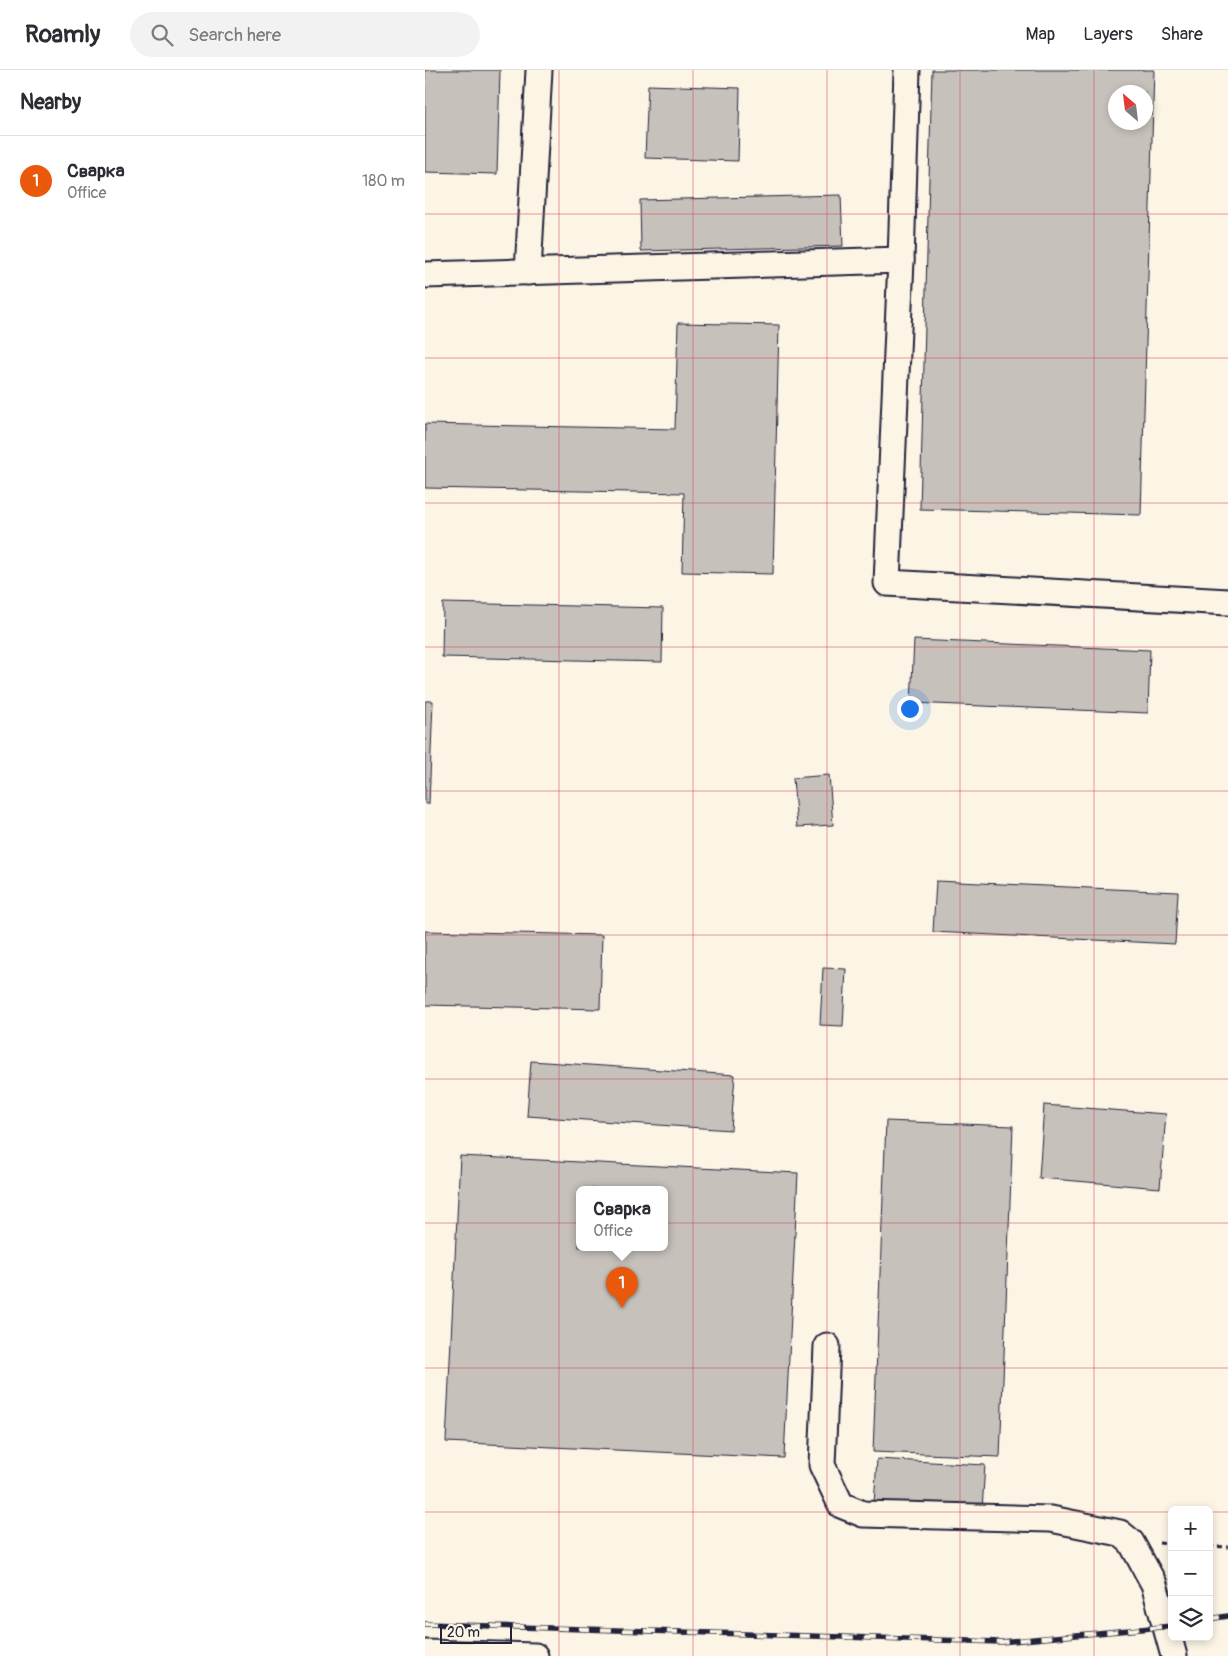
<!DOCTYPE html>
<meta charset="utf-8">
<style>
:root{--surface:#fff;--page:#f2f2f3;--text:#2b2b33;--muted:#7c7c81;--line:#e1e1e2;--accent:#ea580c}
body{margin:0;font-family:Pangolin,sans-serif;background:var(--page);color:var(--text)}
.controls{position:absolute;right:15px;bottom:15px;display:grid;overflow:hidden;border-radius:8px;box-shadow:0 2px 8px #0003}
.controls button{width:45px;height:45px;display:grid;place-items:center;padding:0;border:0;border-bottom:1px solid var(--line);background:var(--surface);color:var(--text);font:25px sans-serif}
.compass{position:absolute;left:683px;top:15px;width:45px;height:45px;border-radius:50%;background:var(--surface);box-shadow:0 2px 8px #0003;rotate:332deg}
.scale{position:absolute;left:15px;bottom:12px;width:72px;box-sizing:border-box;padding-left:5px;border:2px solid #22223b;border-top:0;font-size:14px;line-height:18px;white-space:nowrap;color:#22223b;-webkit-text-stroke:4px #fcf5e5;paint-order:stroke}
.you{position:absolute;left:484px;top:638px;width:18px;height:18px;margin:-12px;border:4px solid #fff;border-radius:50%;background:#1a73e8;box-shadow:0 0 0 8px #1a73e833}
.badge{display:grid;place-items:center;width:32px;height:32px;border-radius:50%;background:var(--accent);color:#fff;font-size:16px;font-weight:700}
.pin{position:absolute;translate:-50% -41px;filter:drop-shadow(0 1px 2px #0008)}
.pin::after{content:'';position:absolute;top:26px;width:18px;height:15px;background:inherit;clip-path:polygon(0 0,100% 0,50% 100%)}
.popup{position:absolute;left:151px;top:1116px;width:92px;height:65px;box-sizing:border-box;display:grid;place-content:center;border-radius:8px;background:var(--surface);filter:drop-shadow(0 1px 4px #0005);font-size:16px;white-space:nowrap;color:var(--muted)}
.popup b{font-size:19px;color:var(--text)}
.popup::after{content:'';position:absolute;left:50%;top:100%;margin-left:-10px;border:10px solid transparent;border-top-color:var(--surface)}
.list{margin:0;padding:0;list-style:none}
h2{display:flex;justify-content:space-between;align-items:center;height:65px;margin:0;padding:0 20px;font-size:21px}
h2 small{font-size:16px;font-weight:400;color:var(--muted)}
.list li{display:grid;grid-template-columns:32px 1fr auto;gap:15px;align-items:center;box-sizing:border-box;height:90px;padding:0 20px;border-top:1px solid var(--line)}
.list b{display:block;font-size:19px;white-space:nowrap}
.list p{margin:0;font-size:16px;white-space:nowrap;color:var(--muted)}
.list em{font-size:16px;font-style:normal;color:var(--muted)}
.icon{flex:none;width:28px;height:28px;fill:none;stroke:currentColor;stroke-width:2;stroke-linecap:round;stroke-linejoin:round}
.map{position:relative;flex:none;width:803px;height:1586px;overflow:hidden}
header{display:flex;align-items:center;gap:30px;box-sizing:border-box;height:70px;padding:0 25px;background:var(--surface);border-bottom:1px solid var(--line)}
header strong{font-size:24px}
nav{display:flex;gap:28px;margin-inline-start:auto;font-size:18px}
.search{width:350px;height:45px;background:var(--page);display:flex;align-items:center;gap:12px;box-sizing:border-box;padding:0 18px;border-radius:28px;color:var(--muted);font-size:19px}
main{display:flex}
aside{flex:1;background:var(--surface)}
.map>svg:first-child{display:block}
</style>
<header>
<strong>Roamly</strong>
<div class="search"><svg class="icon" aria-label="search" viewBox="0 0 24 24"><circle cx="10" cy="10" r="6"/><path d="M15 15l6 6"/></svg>Search here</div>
<nav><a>Map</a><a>Layers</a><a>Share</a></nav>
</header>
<main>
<aside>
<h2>Nearby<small></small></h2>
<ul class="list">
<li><span class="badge">1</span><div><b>Сварка</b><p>Office</p></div><em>180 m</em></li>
</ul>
</aside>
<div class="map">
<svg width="803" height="1586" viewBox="0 0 803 1586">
<rect width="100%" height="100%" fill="#fcf5e5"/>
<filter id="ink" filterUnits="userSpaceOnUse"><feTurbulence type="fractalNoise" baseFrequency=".02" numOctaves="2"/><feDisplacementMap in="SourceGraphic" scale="10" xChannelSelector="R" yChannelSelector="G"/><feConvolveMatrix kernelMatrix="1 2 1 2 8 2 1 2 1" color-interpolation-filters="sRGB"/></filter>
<g filter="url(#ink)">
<!-- building -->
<g fill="#c6c1bb" stroke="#22223b" fill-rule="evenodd">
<path d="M 0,0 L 75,0 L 72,104 L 0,102 Z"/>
<path d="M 507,0 L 729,0 L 716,445 L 495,439 ZM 690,22 L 720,22 L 720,52 L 690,52 Z"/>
<path d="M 223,15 L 315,18 L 313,91 L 220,88 Z"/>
<path d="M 416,125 L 418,176 L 216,181 L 215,130 Z"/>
<path d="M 253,253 L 354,255 L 348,504 L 257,502 L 259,423 L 0,418 L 0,354 L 250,359 Z"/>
<path d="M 18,533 L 238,538 L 237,592 L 17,587 Z"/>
<path d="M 489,570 L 725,580 L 723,643 L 486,633 Z"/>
<path d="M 0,631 L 8,631 L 4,734 L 0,734 Z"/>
<path d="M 404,705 L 408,755 L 372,757 L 368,708 Z"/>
<path d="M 511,811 L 753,822 L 750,874 L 508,862 Z"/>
<path d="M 0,861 L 177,865 L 175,939 L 0,935 Z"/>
<path d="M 398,898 L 421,899 L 418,956 L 395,955 Z"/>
<path d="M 106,991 L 310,1005 L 306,1060 L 102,1046 Z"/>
<path d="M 619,1035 L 741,1044 L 735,1118 L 614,1108 Z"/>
<path d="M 461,1051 L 588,1056 L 575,1387 L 448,1382 Z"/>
<path d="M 35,1086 L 373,1103 L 359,1388 L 21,1372 ZM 154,1119 L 240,1119 L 240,1177 L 154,1177 Z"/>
<path d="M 452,1389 L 560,1395 L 557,1440 L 449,1434 Z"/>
</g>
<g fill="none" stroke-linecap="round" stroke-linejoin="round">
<defs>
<g id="minor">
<path d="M 476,190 L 482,0"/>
<path d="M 103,202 L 114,0"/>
<path d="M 0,205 L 476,190 L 462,513 L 803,532"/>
<path d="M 402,1276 L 397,1395 L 416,1435 L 438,1444 L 626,1449 L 695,1463 L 706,1472 L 729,1514 L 749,1586"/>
<path d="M 0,1583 L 110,1586"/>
</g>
</defs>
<!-- minor casing -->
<use href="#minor" stroke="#22223b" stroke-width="29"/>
<!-- path -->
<g stroke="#22223b" stroke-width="3" stroke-dasharray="5 4" stroke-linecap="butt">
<path d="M 734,1473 L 747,1474"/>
<path d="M 784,1476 L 803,1477"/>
</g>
<!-- minor -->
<use href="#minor" stroke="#fcf5e5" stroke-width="25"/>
<defs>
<g id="rail">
<path d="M 784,1549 L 803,1546"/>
<path d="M 0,1554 L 576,1572 L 747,1556"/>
</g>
</defs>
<!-- rail casing -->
<use href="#rail" stroke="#22223b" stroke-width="5.5"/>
<!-- rail -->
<use href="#rail" stroke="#fcf5e5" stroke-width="4" stroke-dasharray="11" stroke-linecap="butt"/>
</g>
</g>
<!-- grid -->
<path fill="none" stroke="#d1495b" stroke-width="1" stroke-opacity="0.55" d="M 134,0 L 134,1586M 268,0 L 268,1586M 402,0 L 402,1586M 535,0 L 535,1586M 669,0 L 669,1586M 0,144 L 803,144M 0,288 L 803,288M 0,433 L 803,433M 0,577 L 803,577M 0,721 L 803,721M 0,865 L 803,865M 0,1009 L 803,1009M 0,1153 L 803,1153M 0,1298 L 803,1298M 0,1442 L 747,1442M 784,1442 L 803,1442"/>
</svg>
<div class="controls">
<button>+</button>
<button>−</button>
<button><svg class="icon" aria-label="layers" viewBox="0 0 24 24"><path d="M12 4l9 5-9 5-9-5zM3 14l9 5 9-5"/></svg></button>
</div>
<svg class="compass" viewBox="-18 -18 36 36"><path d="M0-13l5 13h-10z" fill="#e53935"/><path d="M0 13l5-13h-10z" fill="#7c7c81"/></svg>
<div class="scale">20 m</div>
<div class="you"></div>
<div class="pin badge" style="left:197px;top:1238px">1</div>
<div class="popup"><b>Сварка</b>Office</div>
</div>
</main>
